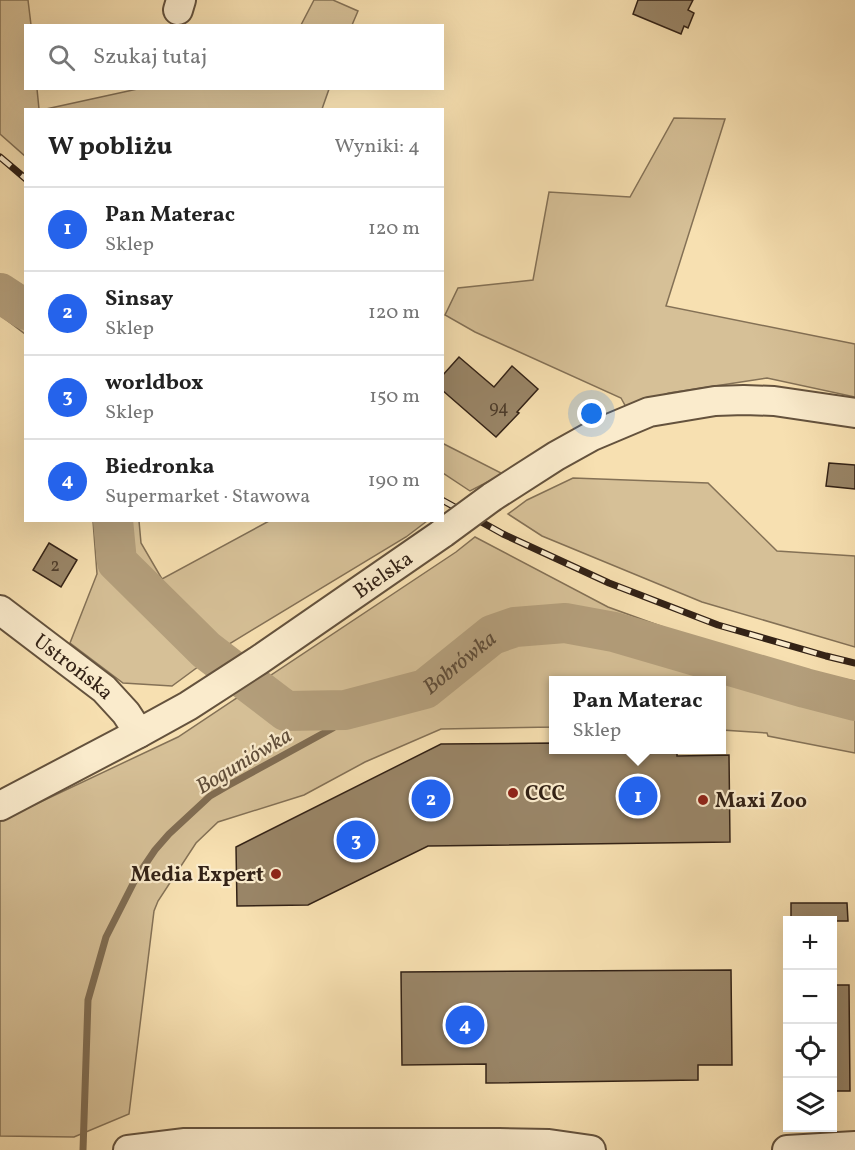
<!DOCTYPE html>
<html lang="pl">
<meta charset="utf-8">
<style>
:root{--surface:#fff;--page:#f6f6f6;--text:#222;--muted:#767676;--line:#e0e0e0;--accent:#2563eb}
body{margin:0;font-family:Vollkorn,serif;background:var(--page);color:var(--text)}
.controls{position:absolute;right:18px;bottom:18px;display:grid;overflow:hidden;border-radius:0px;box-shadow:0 6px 24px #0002}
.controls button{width:54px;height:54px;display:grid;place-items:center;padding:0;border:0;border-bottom:2px solid var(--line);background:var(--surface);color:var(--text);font:30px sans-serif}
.you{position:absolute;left:592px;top:414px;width:21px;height:21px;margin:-15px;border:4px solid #fff;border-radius:50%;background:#1a73e8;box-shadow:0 0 0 9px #1a73e833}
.badge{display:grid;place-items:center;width:39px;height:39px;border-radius:50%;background:var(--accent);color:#fff;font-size:20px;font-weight:700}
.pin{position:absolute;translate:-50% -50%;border:3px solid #fff;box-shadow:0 2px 6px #0006}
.popup{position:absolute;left:549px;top:676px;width:177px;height:78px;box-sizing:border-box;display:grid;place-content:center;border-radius:0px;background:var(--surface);filter:drop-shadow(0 2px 4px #0005);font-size:20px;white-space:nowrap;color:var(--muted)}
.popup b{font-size:22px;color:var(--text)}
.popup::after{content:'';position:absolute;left:50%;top:100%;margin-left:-12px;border:12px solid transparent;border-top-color:var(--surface)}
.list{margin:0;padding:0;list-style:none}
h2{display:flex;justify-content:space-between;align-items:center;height:78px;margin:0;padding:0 24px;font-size:26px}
h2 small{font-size:20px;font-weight:400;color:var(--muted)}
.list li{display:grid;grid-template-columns:39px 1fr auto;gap:18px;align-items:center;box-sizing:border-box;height:84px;padding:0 24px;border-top:2px solid var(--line)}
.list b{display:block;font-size:22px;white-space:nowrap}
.list p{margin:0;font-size:20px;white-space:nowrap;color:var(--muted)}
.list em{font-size:20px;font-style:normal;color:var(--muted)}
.icon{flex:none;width:33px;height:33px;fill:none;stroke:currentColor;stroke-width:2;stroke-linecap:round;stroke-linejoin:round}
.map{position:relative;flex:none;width:855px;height:1150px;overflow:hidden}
.search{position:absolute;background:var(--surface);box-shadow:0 6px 24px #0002;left:24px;top:24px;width:420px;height:66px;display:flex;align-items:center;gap:15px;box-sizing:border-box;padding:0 21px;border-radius:0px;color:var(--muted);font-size:22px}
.panel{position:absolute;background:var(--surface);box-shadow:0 6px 24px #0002;left:24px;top:108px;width:420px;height:414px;border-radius:0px}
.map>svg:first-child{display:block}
</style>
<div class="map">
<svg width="855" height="1150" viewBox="0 0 855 1150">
<rect width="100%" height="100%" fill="#f7e0b1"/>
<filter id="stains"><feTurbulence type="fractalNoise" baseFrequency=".00333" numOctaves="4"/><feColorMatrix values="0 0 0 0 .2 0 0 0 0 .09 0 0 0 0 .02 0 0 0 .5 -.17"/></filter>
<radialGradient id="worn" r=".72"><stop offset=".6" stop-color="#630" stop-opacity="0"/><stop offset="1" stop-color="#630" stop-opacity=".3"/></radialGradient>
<!-- green -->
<g fill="#d6c097" stroke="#847156" stroke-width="1.5">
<path d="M 0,0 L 28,0 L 31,25 L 26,26 L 26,88 L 37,89 L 39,109 L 26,110 L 25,156 L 0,134 Z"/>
<path d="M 314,0 L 333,0 L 358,11 L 352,25 L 301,25 Z"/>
<path d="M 142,88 L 329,88 L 329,89 L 322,109 L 46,109 Z"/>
<path d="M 674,118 L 725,119 L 666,306 L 855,344 L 855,397 L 767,378 L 669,393 L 626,407 L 621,398 L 475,332 L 445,315 L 458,288 L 533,280 L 549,192 L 630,197 Z"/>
<path d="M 0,274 L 25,293 L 25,334 L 0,315 Z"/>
<path d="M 442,443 L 503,474 L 470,491 L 443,473 Z"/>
<path d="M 573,478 L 708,483 L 777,551 L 855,556 L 855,647 L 702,602 L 542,536 L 508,514 L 527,500 Z"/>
<path d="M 93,521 L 139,521 L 141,543 L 162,579 L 269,521 L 427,521 L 406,537 L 229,644 L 172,686 L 123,683 L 70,643 L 97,574 Z"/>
<path d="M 475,537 L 608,607 L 724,649 L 828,676 L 855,681 L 855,753 L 768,736 L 767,733 L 722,730 L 722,680 L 554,680 L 554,727 L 441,729 L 365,762 L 304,795 L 218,822 L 196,843 L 158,901 L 154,911 L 129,1114 L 74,1137 L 0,1136 L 0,821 L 178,737 L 456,552 Z"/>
</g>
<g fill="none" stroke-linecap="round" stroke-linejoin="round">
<!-- stream -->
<path stroke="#806d53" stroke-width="7" d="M 83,1150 L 88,1000 L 106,937 L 136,878 L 155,850 L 169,834 L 210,796 L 229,785 L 333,728 L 342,720 L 345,710"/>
<!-- river -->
<g stroke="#b49f7c" stroke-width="40">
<path d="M 0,293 L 26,310"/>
<path id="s1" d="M 113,520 L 117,562 L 206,650 L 286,711 L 345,710 L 425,689 L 492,635 L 515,627 L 565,623 L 614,632 L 805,688 L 855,701"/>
</g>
</g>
<!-- building -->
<g fill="#998567" stroke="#332216" stroke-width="1.5">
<path d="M 638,0 L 693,0 L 688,10 L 694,13 L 688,28 L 684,26 L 681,34 L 633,14 Z"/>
<path d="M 459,357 L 494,387 L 512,366 L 538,389 L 517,412 L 519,413 L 496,437 L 442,390 L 442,376 Z"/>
<path d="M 829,463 L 855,465 L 855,489 L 826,486 Z"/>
<path d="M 49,543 L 77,560 L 61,587 L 33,570 Z"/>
<path d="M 554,743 L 554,750 L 677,750 L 677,756 L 729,755 L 730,842 L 428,846 L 308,905 L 237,906 L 236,847 L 441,744 Z"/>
<path d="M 791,903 L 847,903 L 848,921 L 791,921 Z"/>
<path d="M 731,970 L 732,1065 L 698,1065 L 698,1080 L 486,1083 L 486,1064 L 402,1065 L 401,972 Z"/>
<path d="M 832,985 L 849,985 L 850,1091 L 832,1091 Z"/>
</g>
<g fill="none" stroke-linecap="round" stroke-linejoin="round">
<defs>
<g id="minor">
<path d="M 178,10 L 181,0"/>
<path d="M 492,497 L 556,456 L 592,436 L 649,412 L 715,401 L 744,400 L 774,401 L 855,413"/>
<path id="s2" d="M 0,610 L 104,689 L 126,713 L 139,733"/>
<path id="s3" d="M 0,806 L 139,733 L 188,706 L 259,660 L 443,533"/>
<path d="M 128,1150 L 185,1143 L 499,1143 L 549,1144 L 591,1150"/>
<path d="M 787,1150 L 855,1146"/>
</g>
</defs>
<!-- minor casing -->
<use href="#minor" stroke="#64523d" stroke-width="32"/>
<!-- minor -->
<use href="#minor" stroke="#faebcc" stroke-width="28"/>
<defs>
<g id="rail">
<path d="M 0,157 L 26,179"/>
<path d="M 442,500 L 503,534 L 609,583 L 718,625 L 826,656 L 855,663"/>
</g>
</defs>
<!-- rail casing -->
<use href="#rail" stroke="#332216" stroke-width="7"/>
<!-- rail -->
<use href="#rail" stroke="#faebcc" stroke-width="4.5" stroke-dasharray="14" stroke-linecap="butt"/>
<defs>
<path id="minor-bridge" d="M 443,533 L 492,497"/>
</defs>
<!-- minor-bridge casing -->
<use href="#minor-bridge" stroke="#64523d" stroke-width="32" stroke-linecap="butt"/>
<!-- minor-bridge -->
<use href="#minor-bridge" stroke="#faebcc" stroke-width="28"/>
</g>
<!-- markers -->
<g fill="#8f2418" stroke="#faebcc" stroke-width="2">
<circle cx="513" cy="793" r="6"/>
<circle cx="703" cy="800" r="6"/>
<circle cx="276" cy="874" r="6"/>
</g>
<g text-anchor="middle" stroke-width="4.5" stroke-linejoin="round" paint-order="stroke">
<!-- number labels -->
<g font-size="18" fill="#4c3b2a">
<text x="499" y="413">94</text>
<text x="55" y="571">2</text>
</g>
<!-- street labels -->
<g font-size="21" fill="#332216" stroke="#faebcc">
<text dy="7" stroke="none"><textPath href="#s3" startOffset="448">Bielska</textPath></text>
<text dy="7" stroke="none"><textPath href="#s2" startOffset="93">Ustrońska</textPath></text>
</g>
<!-- poi labels -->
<g font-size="21" font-weight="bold" fill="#332216" stroke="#faebcc" text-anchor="start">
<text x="525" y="800">CCC</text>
<text x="715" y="807">Maxi Zoo</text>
<text x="264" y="881" text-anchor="end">Media Expert</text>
</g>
<!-- water labels -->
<g font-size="22" font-style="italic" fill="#604e3a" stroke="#faebcc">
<text dy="8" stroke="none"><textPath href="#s1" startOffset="453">Bobrówka</textPath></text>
<text transform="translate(243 760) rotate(-31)" y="8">Boguniówka</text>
</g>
</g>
<rect width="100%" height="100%" filter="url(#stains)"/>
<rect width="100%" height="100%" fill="url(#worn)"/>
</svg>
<div class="controls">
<button>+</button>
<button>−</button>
<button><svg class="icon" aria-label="locate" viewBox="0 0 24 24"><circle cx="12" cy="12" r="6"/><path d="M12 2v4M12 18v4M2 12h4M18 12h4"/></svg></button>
<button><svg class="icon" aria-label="layers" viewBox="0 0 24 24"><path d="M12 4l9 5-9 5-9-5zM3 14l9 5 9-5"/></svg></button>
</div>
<div class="you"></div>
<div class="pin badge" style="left:638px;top:796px">1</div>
<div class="popup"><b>Pan Materac</b>Sklep</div>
<div class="pin badge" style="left:431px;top:799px">2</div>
<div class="pin badge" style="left:356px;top:840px">3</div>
<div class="pin badge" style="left:465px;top:1025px">4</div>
<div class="search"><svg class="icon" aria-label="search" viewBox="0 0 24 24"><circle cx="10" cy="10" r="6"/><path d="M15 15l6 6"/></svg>Szukaj tutaj</div>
<section class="panel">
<h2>W pobliżu<small>Wyniki: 4</small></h2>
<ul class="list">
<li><span class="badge">1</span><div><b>Pan Materac</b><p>Sklep</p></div><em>120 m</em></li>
<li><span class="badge">2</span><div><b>Sinsay</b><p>Sklep</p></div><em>120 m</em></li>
<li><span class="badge">3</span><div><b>worldbox</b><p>Sklep</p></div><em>150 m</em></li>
<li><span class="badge">4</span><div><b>Biedronka</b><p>Supermarket · Stawowa</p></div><em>190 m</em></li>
</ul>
</section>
</div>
